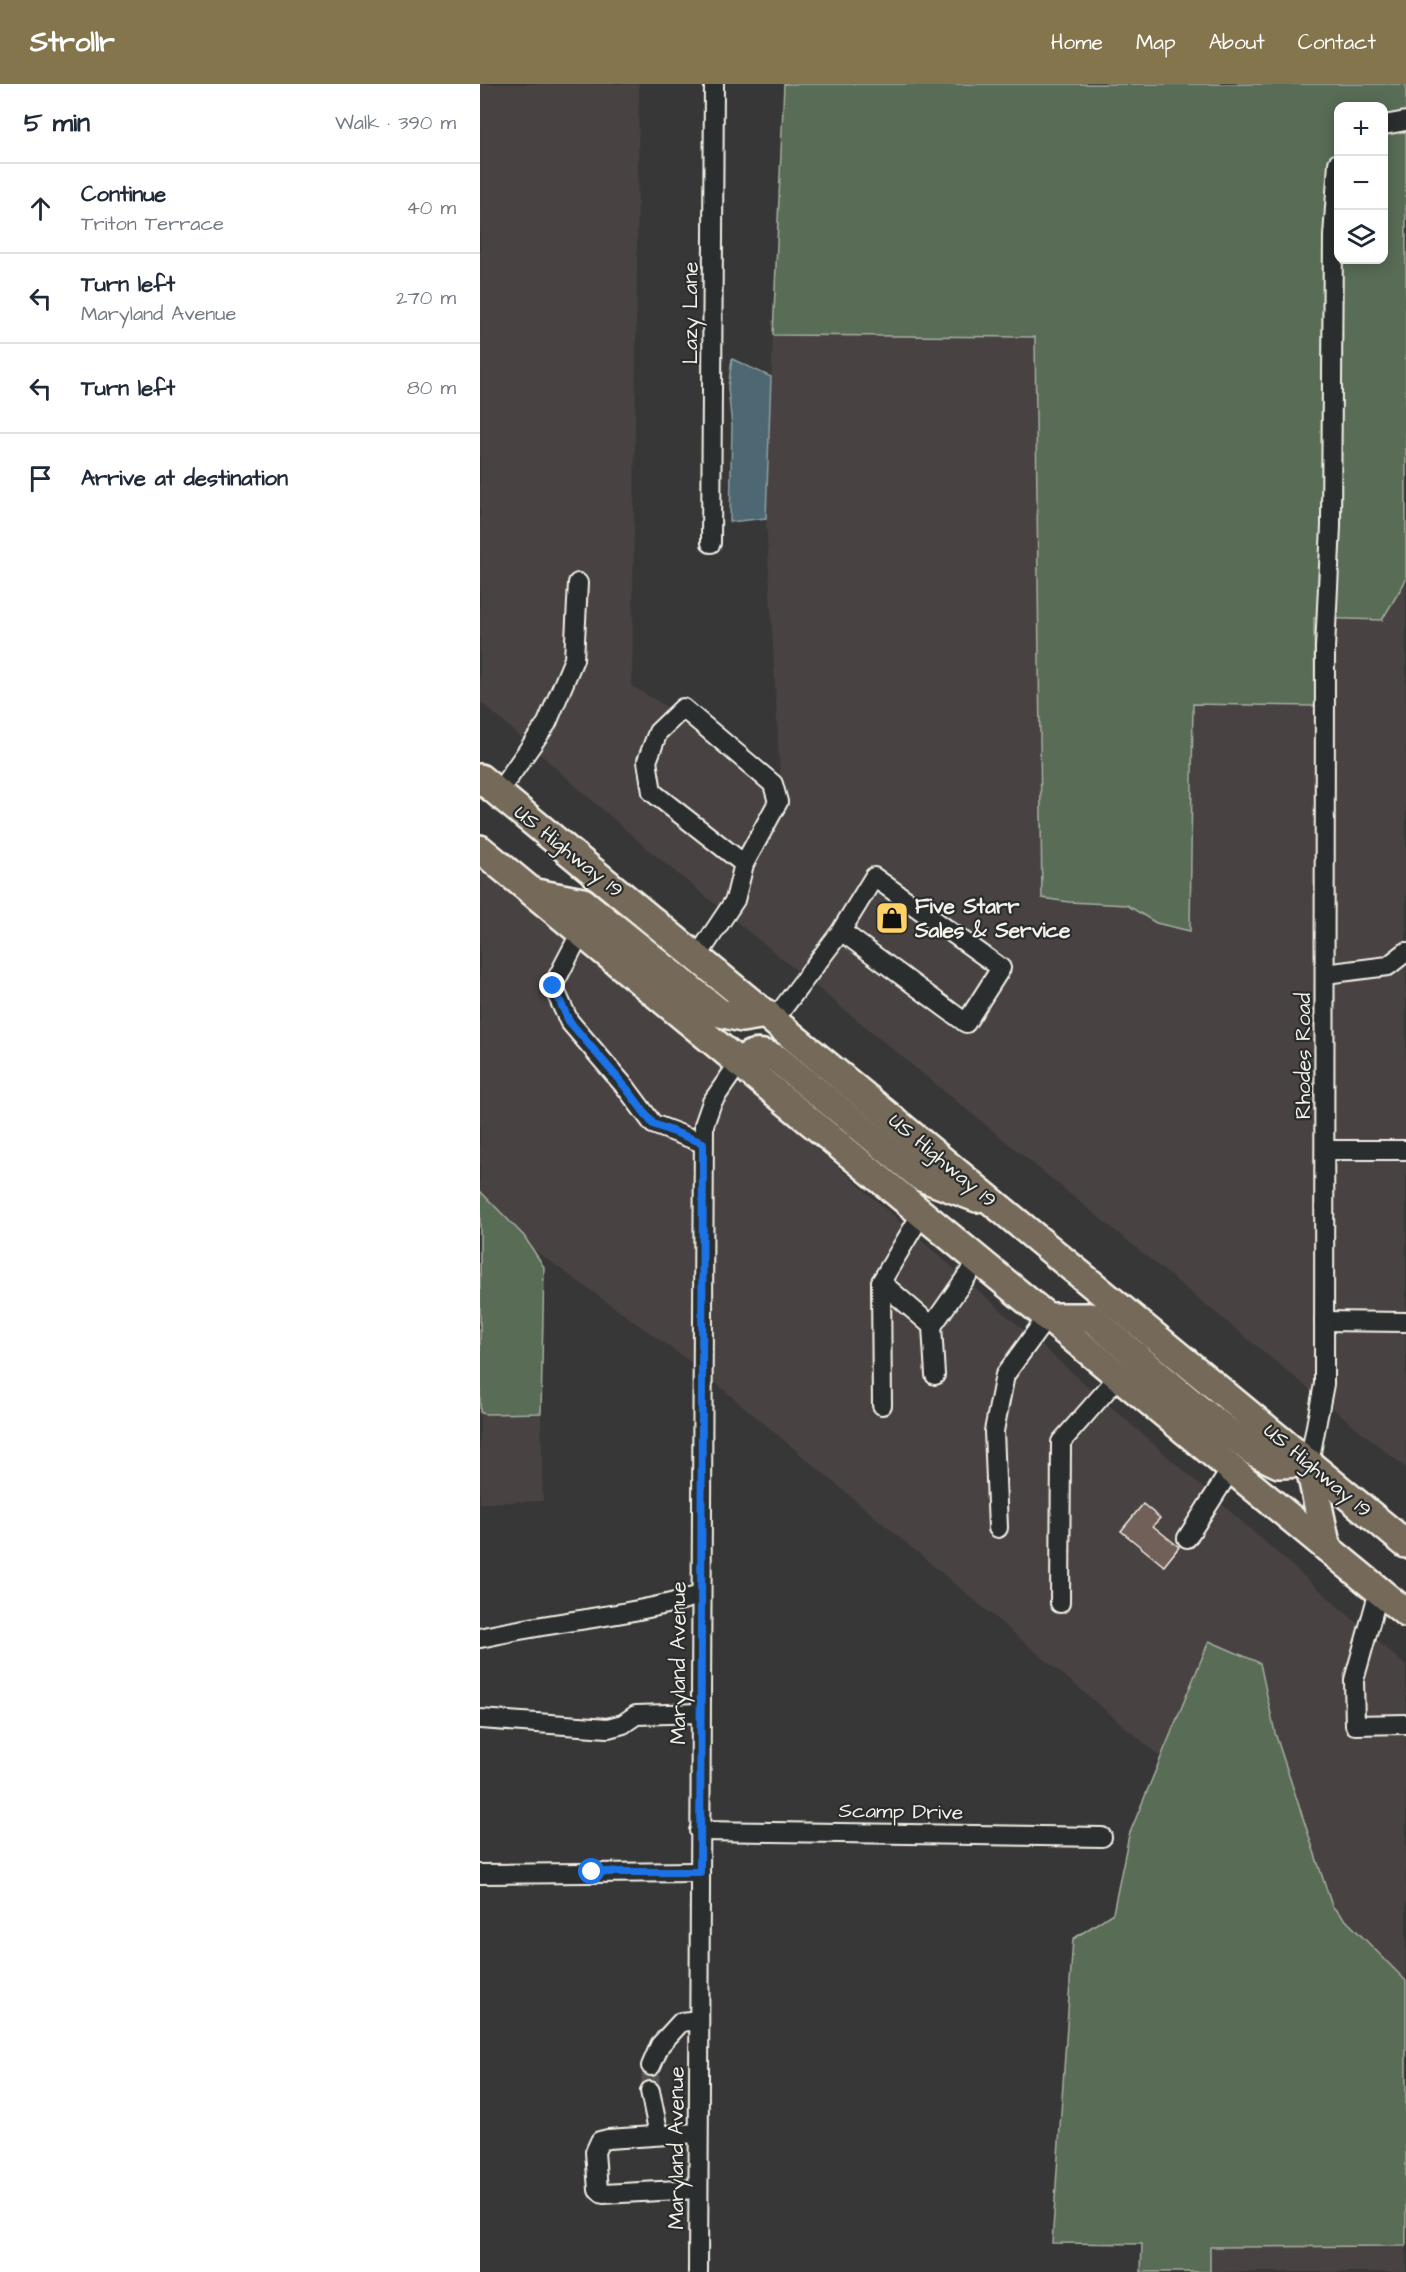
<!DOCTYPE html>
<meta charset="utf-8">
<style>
:root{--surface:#fff;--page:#f6f6f7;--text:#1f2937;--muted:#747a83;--line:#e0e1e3;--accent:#84754c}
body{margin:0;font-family:"Architects Daughter",sans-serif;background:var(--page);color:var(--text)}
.controls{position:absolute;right:18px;top:18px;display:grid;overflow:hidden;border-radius:12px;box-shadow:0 3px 15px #0003}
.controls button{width:54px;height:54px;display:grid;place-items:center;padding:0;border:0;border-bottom:2px solid var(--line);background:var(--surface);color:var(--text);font:30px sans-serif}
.stop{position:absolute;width:18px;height:18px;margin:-14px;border:4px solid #1a73e8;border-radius:50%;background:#fff}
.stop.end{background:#1a73e8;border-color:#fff;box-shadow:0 2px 6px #0008}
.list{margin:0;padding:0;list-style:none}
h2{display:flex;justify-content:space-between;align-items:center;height:78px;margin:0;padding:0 24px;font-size:26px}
h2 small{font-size:20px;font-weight:400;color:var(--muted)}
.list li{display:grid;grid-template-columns:39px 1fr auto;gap:18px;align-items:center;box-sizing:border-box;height:90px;padding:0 24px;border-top:2px solid var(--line)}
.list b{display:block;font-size:22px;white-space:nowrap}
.list p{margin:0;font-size:20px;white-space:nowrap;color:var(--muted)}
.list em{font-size:20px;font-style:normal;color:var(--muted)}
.icon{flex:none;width:33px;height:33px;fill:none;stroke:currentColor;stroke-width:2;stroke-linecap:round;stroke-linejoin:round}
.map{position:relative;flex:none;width:926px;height:2188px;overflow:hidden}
header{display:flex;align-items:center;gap:36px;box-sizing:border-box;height:84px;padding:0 30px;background:var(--accent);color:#fff}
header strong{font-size:28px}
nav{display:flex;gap:33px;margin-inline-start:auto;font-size:21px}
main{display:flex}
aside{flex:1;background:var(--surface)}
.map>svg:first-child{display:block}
</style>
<header>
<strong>Strollr</strong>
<nav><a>Home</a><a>Map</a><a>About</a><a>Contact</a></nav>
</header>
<main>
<aside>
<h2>5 min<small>Walk · 390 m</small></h2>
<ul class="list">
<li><svg class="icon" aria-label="ahead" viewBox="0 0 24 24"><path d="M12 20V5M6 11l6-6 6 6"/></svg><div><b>Continue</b><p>Triton Terrace</p></div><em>40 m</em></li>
<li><svg class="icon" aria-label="left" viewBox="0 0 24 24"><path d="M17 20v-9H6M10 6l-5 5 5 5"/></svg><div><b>Turn left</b><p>Maryland Avenue</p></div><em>270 m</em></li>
<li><svg class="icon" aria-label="left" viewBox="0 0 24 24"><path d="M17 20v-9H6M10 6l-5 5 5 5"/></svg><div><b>Turn left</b></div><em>80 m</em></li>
<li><svg class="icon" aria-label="arrive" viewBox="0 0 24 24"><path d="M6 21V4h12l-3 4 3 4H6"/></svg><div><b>Arrive at destination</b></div></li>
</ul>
</aside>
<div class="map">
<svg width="926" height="2188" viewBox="0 0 926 2188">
<rect width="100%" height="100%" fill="#383737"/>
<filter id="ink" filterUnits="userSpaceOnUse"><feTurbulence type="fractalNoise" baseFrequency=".0167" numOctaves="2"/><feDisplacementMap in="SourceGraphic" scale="12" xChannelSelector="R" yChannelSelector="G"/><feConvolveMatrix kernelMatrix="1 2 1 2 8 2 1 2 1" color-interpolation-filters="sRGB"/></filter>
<g filter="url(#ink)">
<!-- built -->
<g fill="#494342">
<path d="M 0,0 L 159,0 L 152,602 L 300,692 L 286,434 L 293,251 L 555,252 L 563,814 L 589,818 L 647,821 L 676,839 L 710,847 L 713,620 L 835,622 L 834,533 L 902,536 L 926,496 L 926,1384 L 164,762 L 0,617 Z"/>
<path d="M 0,778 L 187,933 L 926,1582 L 926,1897 L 852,1822 L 795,1649 L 780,1578 L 729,1557 L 681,1673 L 212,1279 L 53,1165 L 44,1152 L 0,1107 Z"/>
<path d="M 0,1328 L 4,1330 L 61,1329 L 63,1417 L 0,1419 Z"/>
<path d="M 926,2162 L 926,2188 L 730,2188 L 730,2163 Z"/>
</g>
<!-- green -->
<g fill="#596c57" stroke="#a6aea0" stroke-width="1.5" fill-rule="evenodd">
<path d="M 304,0 L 926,0 L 926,496 L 902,536 L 834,534 L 835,622 L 713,620 L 710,847 L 676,839 L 647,821 L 589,818 L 562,814 L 555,253 L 293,251 ZM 858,22 L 904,22 L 904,176 L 858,176 Z"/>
<path d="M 0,1107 L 44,1152 L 64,1183 L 61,1329 L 4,1330 L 0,1328 Z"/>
<path d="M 729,1557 L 780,1579 L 795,1649 L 852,1822 L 926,1897 L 926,2162 L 730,2163 L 730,2188 L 661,2188 L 662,2160 L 572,2159 L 593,1855 L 633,1829 L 649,1751 Z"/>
</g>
<!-- water -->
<path fill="#4d6872" stroke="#909fa1" stroke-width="1.5" d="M 252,275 L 291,293 L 286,434 L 250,438 L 252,342 L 248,304 Z"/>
<!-- building -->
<path fill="#715f5a" stroke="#f4f1e8" stroke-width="1.5" d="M 663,1420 L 680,1434 L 673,1442 L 699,1463 L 684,1482 L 641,1447 Z"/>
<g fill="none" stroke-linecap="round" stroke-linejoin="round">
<!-- minor-tunnel -->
<path stroke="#545352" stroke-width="18" stroke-dasharray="18 9" stroke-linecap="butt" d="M 170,2007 L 171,1982"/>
<defs>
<g id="minor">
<path d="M 904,41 L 926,37"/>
<path d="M 231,459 L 234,0"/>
<path d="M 18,709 L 67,639 L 94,575 L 98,499"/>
<path d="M 101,848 L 73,902 L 89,937 L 147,1005 L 173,1040 L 223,1059"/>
<path d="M 217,873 L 255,816 L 264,780 L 172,708 L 167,677 L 178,648 L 203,624 L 293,700 L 298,718 L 264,780"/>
<path d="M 845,890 L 908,882 L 926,868"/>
<path d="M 294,936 L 361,847 L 486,939 L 521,884 L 394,793 L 361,847"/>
<path d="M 846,1066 L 926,1066"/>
<path d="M 401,1198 L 452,1242"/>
<path d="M 844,1237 L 926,1238"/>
<path d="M 455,1291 L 452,1242 L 498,1176"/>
<path d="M 402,1321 L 401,1198 L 442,1129"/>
<path d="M 829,1379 L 844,1300 L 845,564 L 851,442 L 853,153 L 858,79"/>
<path d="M 518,1444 L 514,1347 L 525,1291 L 567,1233"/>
<path d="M 707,1454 L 751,1385"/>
<path d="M 899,1507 L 874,1596 L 875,1641 L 926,1640"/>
<path d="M 580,1519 L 581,1358 L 639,1292"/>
<path d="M 0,1554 C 73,1537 148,1533 220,1511"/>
<path d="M 0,1635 L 128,1644 L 143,1640 L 156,1631 L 220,1629"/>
<path d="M 219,1747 L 622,1753"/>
<path d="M 0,1790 L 220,1788"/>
<path d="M 171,1982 L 180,1961 L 201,1938 L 219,1936"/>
<path d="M 170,2007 L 179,2051"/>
<path d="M 218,2105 L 123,2110 L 118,2106 L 115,2068 L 120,2057 L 128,2055 L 218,2049"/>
<path d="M 218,2188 L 224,1041 L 232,1018 L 259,979"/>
</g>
<g id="highway">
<path d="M 0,694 L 926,1460"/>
<path d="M 0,765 L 926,1529"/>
<path d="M 56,809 L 103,818 L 240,929 L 262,934 L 287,930"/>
<path d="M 259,979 C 270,967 282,967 297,975 L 441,1093 L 497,1114"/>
<path d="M 567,1233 L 610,1233 L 720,1326 L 774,1368 L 799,1380 L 829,1379"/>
<path d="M 829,1379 L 847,1464"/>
</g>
</defs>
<!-- minor casing -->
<use href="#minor" stroke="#f4f1e8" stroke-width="22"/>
<!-- highway casing -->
<use href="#highway" stroke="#f4f1e8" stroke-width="32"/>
<!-- minor -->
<use href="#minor" stroke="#2a2d2e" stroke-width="18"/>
<!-- highway -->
<use href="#highway" stroke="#746a5a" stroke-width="27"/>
</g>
</g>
<g fill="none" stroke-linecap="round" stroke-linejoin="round" filter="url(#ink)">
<!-- route -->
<path stroke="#1a73e8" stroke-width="8" d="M 73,902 L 89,937 L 147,1005 L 173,1040 L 223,1059 L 220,1788 L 112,1788"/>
</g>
<!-- icons -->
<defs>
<symbol id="shop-square" viewBox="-11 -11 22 22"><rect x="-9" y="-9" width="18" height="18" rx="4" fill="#ffd166" stroke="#2a2d2e"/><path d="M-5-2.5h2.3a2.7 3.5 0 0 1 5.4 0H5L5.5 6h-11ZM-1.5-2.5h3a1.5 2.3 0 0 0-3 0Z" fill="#111"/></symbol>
</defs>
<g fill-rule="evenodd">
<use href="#shop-square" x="393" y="815" width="38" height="38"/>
</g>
<g text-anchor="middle" stroke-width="4.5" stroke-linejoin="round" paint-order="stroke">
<!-- street labels -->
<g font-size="21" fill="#f4f1e8" stroke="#2a2d2e">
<text transform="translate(210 229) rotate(-90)" y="7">Lazy Lane</text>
<text transform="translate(89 767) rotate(39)" y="7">US Highway 19</text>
<text transform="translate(823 972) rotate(-90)" y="7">Rhodes Road</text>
<text transform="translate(463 1076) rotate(40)" y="7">US Highway 19</text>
<text transform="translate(838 1386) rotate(40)" y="7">US Highway 19</text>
<text transform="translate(198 1579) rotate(-90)" y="7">Maryland Avenue</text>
<text transform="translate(421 1727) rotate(1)" y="7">Scamp Drive</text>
<text transform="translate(196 2064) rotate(-90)" y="7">Maryland Avenue</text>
</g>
<!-- poi labels -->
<g font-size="21" font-weight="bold" fill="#f4f1e8" stroke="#2a2d2e" text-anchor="start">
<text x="435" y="829">Five Starr<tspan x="435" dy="24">Sales &amp; Service</tspan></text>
</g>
</g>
</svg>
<div class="controls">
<button>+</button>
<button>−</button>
<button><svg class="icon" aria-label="layers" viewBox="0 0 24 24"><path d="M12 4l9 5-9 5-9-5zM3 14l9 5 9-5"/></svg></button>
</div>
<div class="stop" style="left:112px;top:1788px"></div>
<div class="stop end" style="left:73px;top:902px"></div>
</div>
</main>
